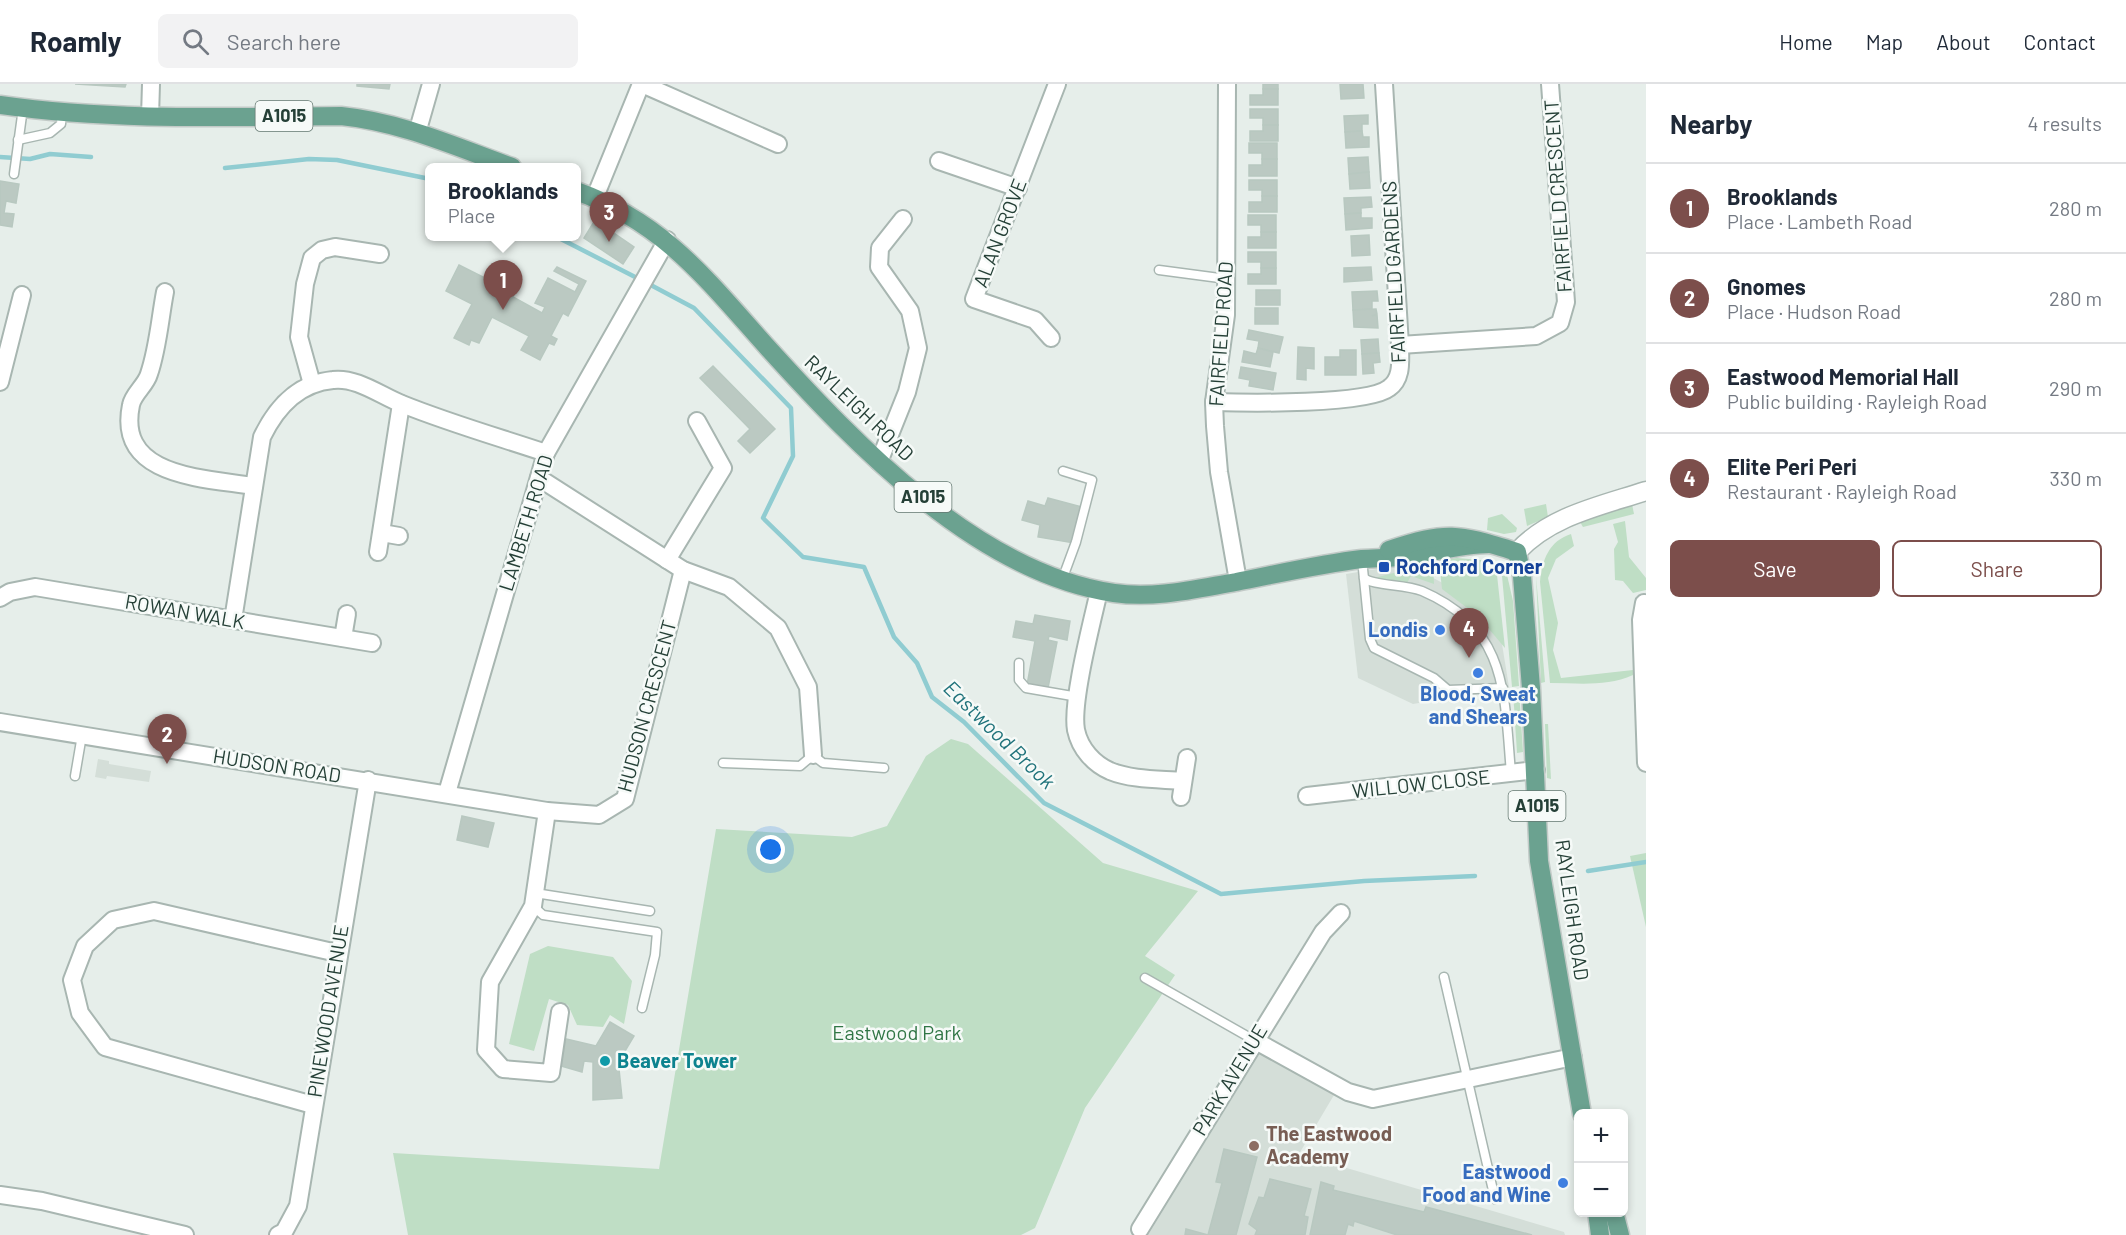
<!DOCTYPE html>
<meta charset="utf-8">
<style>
:root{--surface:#fff;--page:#f2f2f3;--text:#1f2937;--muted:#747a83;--line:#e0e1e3;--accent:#7c4e4b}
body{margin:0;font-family:Barlow,sans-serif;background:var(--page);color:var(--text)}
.controls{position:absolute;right:18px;bottom:18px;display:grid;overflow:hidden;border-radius:9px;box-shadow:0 3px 9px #0003}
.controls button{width:54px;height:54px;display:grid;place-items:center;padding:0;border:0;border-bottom:2px solid var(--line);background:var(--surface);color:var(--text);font:30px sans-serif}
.you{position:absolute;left:771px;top:766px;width:21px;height:21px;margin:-15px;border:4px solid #fff;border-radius:50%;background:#1a73e8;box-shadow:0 0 0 9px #1a73e833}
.badge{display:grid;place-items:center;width:39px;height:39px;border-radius:50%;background:var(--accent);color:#fff;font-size:20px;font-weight:700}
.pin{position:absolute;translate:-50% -50px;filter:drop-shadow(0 2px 3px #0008)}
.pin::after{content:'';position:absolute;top:32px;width:21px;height:18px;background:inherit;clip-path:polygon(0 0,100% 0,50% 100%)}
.popup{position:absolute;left:425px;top:79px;width:156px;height:78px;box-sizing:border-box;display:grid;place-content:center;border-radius:9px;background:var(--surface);filter:drop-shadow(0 2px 4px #0005);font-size:20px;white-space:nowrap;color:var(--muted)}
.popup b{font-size:22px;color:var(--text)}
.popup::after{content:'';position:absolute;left:50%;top:100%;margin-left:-12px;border:12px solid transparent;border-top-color:var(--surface)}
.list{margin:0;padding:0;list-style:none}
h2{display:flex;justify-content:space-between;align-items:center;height:78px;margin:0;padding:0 24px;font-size:26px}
h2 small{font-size:20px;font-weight:400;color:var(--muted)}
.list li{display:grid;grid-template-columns:39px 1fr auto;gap:18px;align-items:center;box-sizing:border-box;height:90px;padding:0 24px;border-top:2px solid var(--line)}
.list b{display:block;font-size:22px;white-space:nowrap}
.list p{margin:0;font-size:20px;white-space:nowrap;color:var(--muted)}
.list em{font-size:20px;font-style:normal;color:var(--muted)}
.actions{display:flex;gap:12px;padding:18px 24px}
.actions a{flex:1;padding:14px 0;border:2px solid var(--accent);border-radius:9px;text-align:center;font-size:21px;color:var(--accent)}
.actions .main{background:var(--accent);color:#fff}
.icon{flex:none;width:33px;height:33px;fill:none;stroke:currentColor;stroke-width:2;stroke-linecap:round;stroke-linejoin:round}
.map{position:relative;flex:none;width:1646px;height:1151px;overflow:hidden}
header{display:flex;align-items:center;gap:36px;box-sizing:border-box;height:84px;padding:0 30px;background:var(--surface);border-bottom:2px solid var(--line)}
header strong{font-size:28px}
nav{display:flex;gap:33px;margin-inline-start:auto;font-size:21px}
.search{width:420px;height:54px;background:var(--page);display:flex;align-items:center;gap:15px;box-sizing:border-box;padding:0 21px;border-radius:9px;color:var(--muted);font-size:22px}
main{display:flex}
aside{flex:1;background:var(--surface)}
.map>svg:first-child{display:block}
</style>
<header>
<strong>Roamly</strong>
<div class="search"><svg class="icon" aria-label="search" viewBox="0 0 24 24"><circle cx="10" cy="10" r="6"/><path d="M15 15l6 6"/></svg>Search here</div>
<nav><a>Home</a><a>Map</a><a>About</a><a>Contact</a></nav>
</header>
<main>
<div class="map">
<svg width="1646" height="1151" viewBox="0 0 1646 1151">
<rect width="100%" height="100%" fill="#e6eeea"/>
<!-- built -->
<g fill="#d4ded8">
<path d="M 1407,480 L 1467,512 L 1501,554 L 1509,603 L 1413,620 L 1358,594 L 1346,490 Z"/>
<path d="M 98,675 L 109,677 L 109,680 L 151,687 L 149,698 L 107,692 L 106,695 L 95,693 Z"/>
<path d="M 1260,969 L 1334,1011 L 1299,1070 L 1564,1148 L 1565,1151 L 1148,1151 Z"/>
</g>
<!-- green -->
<g fill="#bfdec5">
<path d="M 1546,420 L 1548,433 L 1527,442 L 1524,425 Z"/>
<path d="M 1632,420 L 1634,430 L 1583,443 L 1580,438 Z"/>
<path d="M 1502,430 L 1517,444 L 1516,448 L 1504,450 L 1487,446 L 1488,434 Z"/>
<path d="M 1625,437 L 1629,473 L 1646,494 L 1646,506 L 1633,509 L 1623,497 L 1615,496 L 1614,465 L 1618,458 L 1613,440 Z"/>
<path d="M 1571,450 L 1574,462 L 1556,475 L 1548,494 L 1558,539 L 1553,566 L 1561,594 L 1633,586 L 1633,591 C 1606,603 1578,599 1550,599 L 1540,498 C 1542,476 1549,457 1571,450 Z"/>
<path d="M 1457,474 L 1481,476 L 1497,491 L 1505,564 L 1478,532 L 1442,505 L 1439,477 Z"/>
<path d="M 1433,479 L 1434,500 L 1411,492 L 1407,499 L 1374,494 Z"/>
<path d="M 1507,491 L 1513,517 L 1519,602 L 1512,603 L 1502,492 Z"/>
<path d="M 1536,492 L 1545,598 L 1541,599 Z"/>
<path d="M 1519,606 L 1523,668 L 1517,669 L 1513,607 Z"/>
<path d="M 1545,640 L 1548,640 L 1551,695 L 1547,694 Z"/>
<path d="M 951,655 L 968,660 L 1103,779 L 1198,807 L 1145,872 L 1175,891 L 1085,1024 L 1035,1144 L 1021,1151 L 408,1151 L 393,1069 L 659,1085 L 716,745 L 852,753 L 887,742 L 926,672 Z"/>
<path d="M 1646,769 L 1646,843 L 1630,772 Z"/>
<path d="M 548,862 L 613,873 L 632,897 L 624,940 L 610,931 L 603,943 L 577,941 L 568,921 L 549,915 L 534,967 L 509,960 L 530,870 Z"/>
</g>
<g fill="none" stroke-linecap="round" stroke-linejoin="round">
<!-- stream -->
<g stroke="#90ccd1" stroke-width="4.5">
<path d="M 0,73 L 30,75 L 50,70 L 91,73"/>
<path d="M 225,84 L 309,75 L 337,76 L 430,95"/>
<path d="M 555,152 L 639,195"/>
<path d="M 647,199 L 694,224 L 791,324 L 793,372 L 763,434 L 803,473 L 864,483 L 894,553 L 917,579 L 932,613 L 964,638 L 1044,719 L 1221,810 L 1364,797 L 1475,792"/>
<path d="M 1588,787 L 1646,778"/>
</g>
</g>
<!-- building -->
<g fill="#bbc9c2" stroke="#b8c8c0" stroke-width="1.5">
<path d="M 75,0 L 126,0 L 125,3 Z"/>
<path d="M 357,0 L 390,0 L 389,5 L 357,2 Z"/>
<rect x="1263" y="0" width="15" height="5"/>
<path d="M 1340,0 L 1363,0 L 1364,14 L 1341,15 Z"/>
<path d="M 1263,5 L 1278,5 L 1278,21 L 1250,21 L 1250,11 L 1263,11 Z"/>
<path d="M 1250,25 L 1278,25 L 1278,41 L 1263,41 L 1263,34 L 1250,34 Z"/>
<path d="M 1368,31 L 1368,40 L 1362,40 L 1362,47 L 1345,48 L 1344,32 Z"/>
<path d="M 1263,41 L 1278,41 L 1278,57 L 1250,57 L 1250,47 L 1263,47 Z"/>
<path d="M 1362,47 L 1363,53 L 1369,53 L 1369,63 L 1346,64 L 1345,48 Z"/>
<path d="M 1249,59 L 1277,59 L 1277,75 L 1262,75 L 1262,69 L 1249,69 Z"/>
<path d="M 1368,73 L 1369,88 L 1349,90 L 1348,74 Z"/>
<path d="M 1262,75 L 1277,75 L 1277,92 L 1249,92 L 1249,81 L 1262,81 Z"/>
<path d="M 1369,88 L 1370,104 L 1350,105 L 1349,90 Z"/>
<path d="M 1249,96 L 1277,96 L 1277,112 L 1262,112 L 1262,106 L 1249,106 Z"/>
<path d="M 0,97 L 19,100 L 16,119 L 6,117 L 4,129 L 14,130 L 12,143 L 0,141 Z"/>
<path d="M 1262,112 L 1277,112 L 1277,128 L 1249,128 L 1249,118 L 1262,118 Z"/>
<path d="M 1371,113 L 1372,123 L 1361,124 L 1361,129 L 1345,130 L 1344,114 Z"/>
<path d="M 1361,129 L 1361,134 L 1372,134 L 1372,144 L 1346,146 L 1345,130 Z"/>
<path d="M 1248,131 L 1276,131 L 1276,148 L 1261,148 L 1261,141 L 1248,141 Z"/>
<path d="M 595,136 L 634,163 L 623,180 L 584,154 Z"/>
<path d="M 1261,148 L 1276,148 L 1276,164 L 1248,164 L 1248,153 L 1261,153 Z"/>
<path d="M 1369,151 L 1370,171 L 1352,172 L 1351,152 Z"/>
<path d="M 1248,168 L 1276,168 L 1276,184 L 1261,184 L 1261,178 L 1248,178 Z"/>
<path d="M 459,181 L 515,209 L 513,213 L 542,229 L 545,223 L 535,219 L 548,194 L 575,208 L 579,200 L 554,187 L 557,183 L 586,197 L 568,232 L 563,229 L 551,252 L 557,255 L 554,261 L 549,259 L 540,276 L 521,266 L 529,252 L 492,233 L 479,259 L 471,256 L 469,261 L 454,254 L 472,220 L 446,207 Z"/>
<path d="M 1371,183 L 1372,196 L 1344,198 L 1344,184 Z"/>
<path d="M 1261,184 L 1276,184 L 1276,200 L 1248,200 L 1248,190 L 1261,190 Z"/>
<rect x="1256" y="206" width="24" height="15"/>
<path d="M 1377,207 L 1378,217 L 1372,217 L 1372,225 L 1353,226 L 1352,208 Z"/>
<rect x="1255" y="224" width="23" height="16"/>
<path d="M 1376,225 L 1377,230 L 1372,232 L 1377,231 L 1378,244 L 1354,243 L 1353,226 Z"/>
<path d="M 1249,246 L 1283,253 L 1279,269 L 1258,264 L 1259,257 L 1247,255 Z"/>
<path d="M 1378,255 L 1379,269 L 1362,270 L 1361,256 Z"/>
<path d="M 1298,263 L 1314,264 L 1314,285 L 1306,284 L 1306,296 L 1297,295 Z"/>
<path d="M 1258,264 L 1273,268 L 1270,283 L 1242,278 L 1244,267 L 1256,270 Z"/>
<path d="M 1340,266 L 1356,266 L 1356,291 L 1325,291 L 1325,273 L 1340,273 Z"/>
<path d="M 1379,269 L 1380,278 L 1373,279 L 1374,289 L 1363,290 L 1362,270 Z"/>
<path d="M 713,282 L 775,345 L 750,369 L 738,357 L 750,345 L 700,294 Z"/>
<path d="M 1241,283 L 1276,289 L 1273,306 L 1249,302 L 1250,296 L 1239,294 Z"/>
<path d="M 1048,414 L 1082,423 L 1074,459 L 1038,453 L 1040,441 L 1022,436 L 1028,417 L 1045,422 Z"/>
<path d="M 1035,531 L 1070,537 L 1067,556 L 1049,552 L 1048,556 L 1057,558 L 1048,604 L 1027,601 L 1035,557 L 1013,553 L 1016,537 L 1033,540 Z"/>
<path d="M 462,732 L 494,739 L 488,763 L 457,756 Z"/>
<path d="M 610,938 L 634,952 L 622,972 L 619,985 L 622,1014 L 593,1016 L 593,978 L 584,977 L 582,988 L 561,982 L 566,955 L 596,962 Z"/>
<path d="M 1224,1065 L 1257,1073 L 1236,1151 L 1185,1151 L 1186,1145 L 1208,1151 L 1222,1099 L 1216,1098 Z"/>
<path d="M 1270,1095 L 1311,1105 L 1304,1132 L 1308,1133 L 1305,1151 L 1255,1151 L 1257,1146 L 1249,1140 L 1259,1113 L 1264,1114 Z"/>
<path d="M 1321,1098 L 1334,1102 L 1333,1106 L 1424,1128 L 1426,1123 L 1532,1151 L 1397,1151 L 1354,1137 L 1353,1142 L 1348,1140 L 1345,1151 L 1310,1151 Z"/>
</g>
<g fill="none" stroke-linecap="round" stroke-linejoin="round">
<defs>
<g id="service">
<path d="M 18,56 L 50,49 L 61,40 L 62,29"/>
<path d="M 14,90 L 23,24"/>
<path d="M 1159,186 L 1227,195"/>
<path d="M 1362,475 L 1370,555 L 1374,564 L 1434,594 L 1448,606 L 1503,604"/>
<path d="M 1364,494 C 1373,502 1405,500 1422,507 C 1508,544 1504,609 1511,689"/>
<path d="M 1062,496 L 1076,458 L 1092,396 L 1063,387"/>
<path d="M 1019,579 L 1019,596 L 1026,604 L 1078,613"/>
<path d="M 723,679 L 800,682 L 813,671 L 823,679 L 884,684"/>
<path d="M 75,692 L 82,651"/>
<path d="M 535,809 L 650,827"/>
<path d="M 533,822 L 543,831 L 657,848 L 655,871 L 642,924"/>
<path d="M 1444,893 L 1495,1115"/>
<path d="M 1145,894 L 1254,956"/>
</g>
<g id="minor">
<path d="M 642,0 L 778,60"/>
<path d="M 1227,0 L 1226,231 L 1214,318 L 1215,342 L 1219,388 L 1238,497"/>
<path d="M 150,33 L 151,0"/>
<path d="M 417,49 L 431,0"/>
<path d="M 939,77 L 1018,104"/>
<path d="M 595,113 L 641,0"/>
<path d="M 165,208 C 160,234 158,264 149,290 C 146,301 133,310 131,321 C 116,394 205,394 254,402"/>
<path d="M 1051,254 L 1035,236 L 974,215 L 1057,0"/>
<path d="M 1400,261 L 1536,252 L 1560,239 L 1566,218 L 1550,0"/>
<path d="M 0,298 L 22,211"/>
<path d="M 312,300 L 299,253 L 305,200 L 312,174 L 322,166 L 335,163 L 380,170"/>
<path d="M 1214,318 C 1246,319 1368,321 1389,304 C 1403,294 1400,276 1400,261 L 1384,0"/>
<path d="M 879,378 L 907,308 L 918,264 L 910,227 L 879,183 L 880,164 L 903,135"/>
<path d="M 539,394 L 683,486 L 729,503 L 778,544 L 808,603 L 813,671"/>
<path d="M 382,449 L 399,452"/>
<path d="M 378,468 L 401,320"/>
<path d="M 667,476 L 723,384 L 697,337"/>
<path d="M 1099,507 C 1092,538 1071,618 1076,646 C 1080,665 1094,680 1110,687 C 1132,696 1160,695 1183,697"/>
<path d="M 0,514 L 10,508 L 35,503 L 372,559"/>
<path d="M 1644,519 L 1641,536 L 1646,679"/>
<path d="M 233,536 L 262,353 C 276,324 298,299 333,296 C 357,293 381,312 402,320 C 449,339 498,353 546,369"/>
<path d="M 343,554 L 347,530"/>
<path d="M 0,638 L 547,727 L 599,731 L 625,715 L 683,486"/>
<path d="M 447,709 L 546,369 L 667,156"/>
<path d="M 1307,712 L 1536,686"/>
<path d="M 1181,713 L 1187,674"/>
<path d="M 547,727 L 533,822 L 490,898 L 486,966 L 503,985 L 551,989 L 560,928"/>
<path d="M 1254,956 L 1348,1008 L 1373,1015 L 1573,973"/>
<path d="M 313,1021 L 105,963 L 80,929 L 72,896 L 85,862 L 113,836 L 154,827 L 337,869"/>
<path d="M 0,1111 L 42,1117 L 185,1151"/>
<path d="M 1140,1145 L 1323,848 L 1341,829"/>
<path d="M 278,1151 L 284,1148 L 298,1122 L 368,696"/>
</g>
<path id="tertiary" d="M 1517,468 C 1550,432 1600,422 1646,407"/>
<g id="primary">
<path d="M 0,21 C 113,37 227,33 341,32 C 401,38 456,63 512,83"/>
<path d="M 576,107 C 664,138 708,197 768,264 C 856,361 978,489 1114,509 C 1155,515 1195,505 1236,498 C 1277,490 1320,480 1362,475 C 1378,474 1394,474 1410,472 C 1436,468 1462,460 1489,460"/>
<path d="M 1389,466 C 1449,446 1458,450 1517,468 L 1522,492 L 1531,604 L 1539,777 L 1582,1030"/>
<path d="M 1597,1128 L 1600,1151"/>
<path d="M 1614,1128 L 1620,1151"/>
</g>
</defs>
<!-- service casing -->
<use href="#service" stroke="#a8b6b1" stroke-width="11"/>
<!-- minor casing -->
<use href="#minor" stroke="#a8b6b1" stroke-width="20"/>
<!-- tertiary casing -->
<use href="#tertiary" stroke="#a8b6b1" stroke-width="21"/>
<!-- primary casing -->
<use href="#primary" stroke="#c2cac7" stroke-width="21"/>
<!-- service -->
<use href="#service" stroke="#fff" stroke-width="8"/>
<!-- minor -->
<use href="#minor" stroke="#fff" stroke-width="16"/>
<!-- tertiary -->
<use href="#tertiary" stroke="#fff" stroke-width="18"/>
<!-- primary -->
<use href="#primary" stroke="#6ba290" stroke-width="18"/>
</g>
<!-- markers -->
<rect fill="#1a4fb4" stroke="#f6faf8" stroke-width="2" x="1378" y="477" width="12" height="12" rx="3"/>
<g fill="#3f7fe0" stroke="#f6faf8" stroke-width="2">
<circle cx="1440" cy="546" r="6"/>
<circle cx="1478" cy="589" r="6"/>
<circle cx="1563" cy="1099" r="6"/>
</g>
<circle fill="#0f9aa8" stroke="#f6faf8" stroke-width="2" cx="605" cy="977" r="6"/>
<circle fill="#8d6e63" stroke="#f6faf8" stroke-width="2" cx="1254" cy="1062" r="6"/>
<g text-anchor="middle" stroke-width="5" stroke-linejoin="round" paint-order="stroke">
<!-- shield labels -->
<g fill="#f6faf8" stroke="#647871" stroke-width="1.5">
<rect x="255.5" y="17" width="57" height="30" rx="4.5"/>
<rect x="894.5" y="398" width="57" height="30" rx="4.5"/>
<rect x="1508.5" y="707" width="57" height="30" rx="4.5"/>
</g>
<g font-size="18" font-weight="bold" fill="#254037">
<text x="284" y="38">A1015</text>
<text x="923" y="419">A1015</text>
<text x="1537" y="728">A1015</text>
</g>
<!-- street labels -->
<g font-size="20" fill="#254037" stroke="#f6faf8">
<text transform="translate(1558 112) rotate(-94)" y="7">FAIRFIELD CRESCENT</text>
<text transform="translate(1000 149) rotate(-69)" y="7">ALAN GROVE</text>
<text transform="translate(1394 188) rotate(-93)" y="7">FAIRFIELD GARDENS</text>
<text transform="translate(1221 250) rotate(-86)" y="7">FAIRFIELD ROAD</text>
<text transform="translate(859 324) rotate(44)" y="7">RAYLEIGH ROAD</text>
<text transform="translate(526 439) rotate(-73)" y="7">LAMBETH ROAD</text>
<text transform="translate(185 528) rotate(10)" y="7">ROWAN WALK</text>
<text transform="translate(647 622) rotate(-75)" y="7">HUDSON CRESCENT</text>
<text transform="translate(277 682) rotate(9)" y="7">HUDSON ROAD</text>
<text transform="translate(1421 700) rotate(-6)" y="7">WILLOW CLOSE</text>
<text transform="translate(1572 826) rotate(82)" y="7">RAYLEIGH ROAD</text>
<text transform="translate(328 927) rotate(-81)" y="7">PINEWOOD AVENUE</text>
<text transform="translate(1230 996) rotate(-59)" y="7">PARK AVENUE</text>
</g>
<!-- transit labels -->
<g font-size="20" font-weight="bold" fill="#164399" stroke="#f6faf8" text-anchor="start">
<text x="1396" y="490">Rochford Corner</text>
</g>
<!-- shop labels -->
<g font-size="20" font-weight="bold" fill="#366cbe" stroke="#f6faf8" text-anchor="end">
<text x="1428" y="553">Londis</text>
<text x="1478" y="617" text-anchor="middle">Blood, Sweat<tspan x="1478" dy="23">and Shears</tspan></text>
<text x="1551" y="1095">Eastwood<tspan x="1551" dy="23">Food and Wine</tspan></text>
</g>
<!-- park labels -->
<g font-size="20" fill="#307645" stroke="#f6faf8">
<text x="897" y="956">Eastwood Park</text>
</g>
<!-- culture labels -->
<g font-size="20" font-weight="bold" fill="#0d838f" stroke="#f6faf8" text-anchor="start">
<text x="617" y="984">Beaver Tower</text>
</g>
<!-- education labels -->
<g font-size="20" font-weight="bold" fill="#785e54" stroke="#f6faf8" text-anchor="start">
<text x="1266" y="1057">The Eastwood<tspan x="1266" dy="23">Academy</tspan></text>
</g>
<!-- water labels -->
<g font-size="21" font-style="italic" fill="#20737b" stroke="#f6faf8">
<text transform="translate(999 651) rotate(44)" y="7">Eastwood Brook</text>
</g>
</g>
</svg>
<div class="controls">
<button>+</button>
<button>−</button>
</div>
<div class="you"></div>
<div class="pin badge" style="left:503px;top:226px">1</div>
<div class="popup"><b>Brooklands</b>Place</div>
<div class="pin badge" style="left:167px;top:680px">2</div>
<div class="pin badge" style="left:609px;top:158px">3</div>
<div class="pin badge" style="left:1469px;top:574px">4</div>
</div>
<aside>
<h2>Nearby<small>4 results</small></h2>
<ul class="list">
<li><span class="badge">1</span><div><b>Brooklands</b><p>Place · Lambeth Road</p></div><em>280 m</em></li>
<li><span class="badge">2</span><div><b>Gnomes</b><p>Place · Hudson Road</p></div><em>280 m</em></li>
<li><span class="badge">3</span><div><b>Eastwood Memorial Hall</b><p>Public building · Rayleigh Road</p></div><em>290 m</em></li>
<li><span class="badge">4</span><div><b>Elite Peri Peri</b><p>Restaurant · Rayleigh Road</p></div><em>330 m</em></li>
</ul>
<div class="actions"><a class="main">Save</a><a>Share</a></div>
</aside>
</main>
